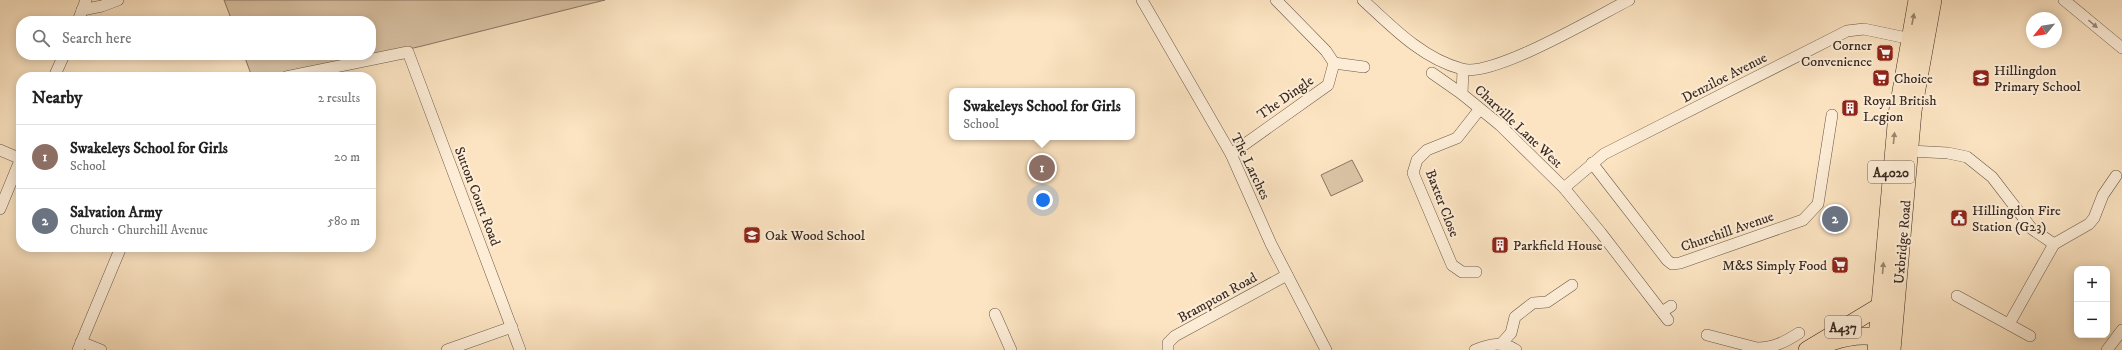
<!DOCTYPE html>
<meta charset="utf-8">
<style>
:root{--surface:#fff;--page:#f6f6f6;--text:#222;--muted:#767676;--line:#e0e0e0;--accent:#8f2418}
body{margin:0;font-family:"IM FELL DW Pica",serif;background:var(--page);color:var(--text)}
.controls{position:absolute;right:12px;bottom:12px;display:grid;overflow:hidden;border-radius:8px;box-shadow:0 2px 10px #0003}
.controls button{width:36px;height:36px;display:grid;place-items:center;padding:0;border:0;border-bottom:1px solid var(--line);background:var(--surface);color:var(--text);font:20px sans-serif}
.compass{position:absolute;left:2026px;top:12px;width:36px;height:36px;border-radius:50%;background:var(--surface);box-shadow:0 2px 10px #0003;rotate:240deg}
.you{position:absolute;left:1043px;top:200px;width:14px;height:14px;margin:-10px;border:3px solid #fff;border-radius:50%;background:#1a73e8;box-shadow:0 0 0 6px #1a73e833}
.badge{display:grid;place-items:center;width:26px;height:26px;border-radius:50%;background:var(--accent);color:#fff;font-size:13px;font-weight:700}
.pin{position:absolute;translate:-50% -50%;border:2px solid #fff;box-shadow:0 1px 4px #0006}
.popup{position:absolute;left:949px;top:88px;width:186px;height:52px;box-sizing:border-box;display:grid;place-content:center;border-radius:8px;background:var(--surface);filter:drop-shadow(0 1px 3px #0005);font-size:13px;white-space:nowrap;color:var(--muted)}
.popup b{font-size:15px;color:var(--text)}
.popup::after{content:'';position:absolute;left:50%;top:100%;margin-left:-8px;border:8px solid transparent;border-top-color:var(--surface)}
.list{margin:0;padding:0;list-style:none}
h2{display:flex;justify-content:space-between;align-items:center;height:52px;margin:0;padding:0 16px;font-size:17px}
h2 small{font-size:13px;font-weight:400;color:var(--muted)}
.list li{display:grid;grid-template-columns:26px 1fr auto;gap:12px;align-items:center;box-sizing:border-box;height:64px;padding:0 16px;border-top:1px solid var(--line)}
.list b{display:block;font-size:15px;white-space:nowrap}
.list p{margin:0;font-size:13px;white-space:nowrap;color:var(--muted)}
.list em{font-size:13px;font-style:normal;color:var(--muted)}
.icon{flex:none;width:22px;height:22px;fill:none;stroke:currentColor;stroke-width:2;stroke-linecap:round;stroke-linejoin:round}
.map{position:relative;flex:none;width:2122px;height:350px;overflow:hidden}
.search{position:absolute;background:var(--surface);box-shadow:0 2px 10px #0003;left:16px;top:16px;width:360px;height:44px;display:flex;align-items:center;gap:10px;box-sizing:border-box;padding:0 14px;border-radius:16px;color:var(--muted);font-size:15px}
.panel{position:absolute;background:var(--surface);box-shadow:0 2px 10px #0003;left:16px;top:72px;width:360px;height:180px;border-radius:16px}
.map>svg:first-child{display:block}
</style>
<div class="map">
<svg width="2122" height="350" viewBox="0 0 2122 350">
<rect width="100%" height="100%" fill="#fce4c2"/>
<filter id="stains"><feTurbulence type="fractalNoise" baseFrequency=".005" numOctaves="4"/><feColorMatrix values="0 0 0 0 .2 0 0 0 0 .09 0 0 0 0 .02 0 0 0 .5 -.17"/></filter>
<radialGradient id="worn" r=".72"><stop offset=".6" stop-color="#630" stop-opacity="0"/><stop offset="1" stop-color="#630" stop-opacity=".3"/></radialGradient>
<!-- green -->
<g fill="#dbc4a6" stroke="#8a7663">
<path d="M 224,0 L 605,0 L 422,46 L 288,77 L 252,77 L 244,55 L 371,55 L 371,21 L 232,21 Z"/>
<path d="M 1352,160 L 1363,181 L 1331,196 L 1321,175 Z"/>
</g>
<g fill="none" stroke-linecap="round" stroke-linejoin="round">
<defs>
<g id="street">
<path d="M 1142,0 L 1231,154 L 1271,244 L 1326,350"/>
<path d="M 1363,0 C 1392,27 1423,59 1462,69 C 1493,78 1597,16 1629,0"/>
<path d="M 2064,0 L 2122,48"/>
<path d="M 82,10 L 102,6 L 118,0"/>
<path d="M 78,21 L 86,0"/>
<path d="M 1334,63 L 1364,67"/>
<path d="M 1463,70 L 1462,94 L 1500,125 L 1564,188 L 1601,233 L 1668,320"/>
<path d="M 1432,73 L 1462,94"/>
<path d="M 54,77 L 64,55"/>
<path d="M 286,77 L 408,52 L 520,350"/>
<path d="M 0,150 L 21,159"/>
<path d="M 1910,151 L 1948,153 L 1967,157 L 1992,177 L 2032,229 L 2054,244 L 2009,324"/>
<path d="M 1231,154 L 1328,85 L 1334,63 L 1326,51 L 1276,0"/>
<path d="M 1592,163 L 1667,260 L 1672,264 L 1680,263 L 1803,220 L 1818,204 L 1832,115"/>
<path d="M 1564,188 L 1604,154 L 1847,31 L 1864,29 L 1916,40"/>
<path d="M 0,209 L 21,158"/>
<path d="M 2054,244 L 2089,224 L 2094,218 L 2103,195 L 2116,176"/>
<path d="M 1476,272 L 1462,272 L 1452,265 L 1413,173 L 1417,160 L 1427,150 L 1457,138 L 1479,110"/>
<path d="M 1957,296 L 2030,336"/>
<path d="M 1662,312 L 1671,306"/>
<path d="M 995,314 L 1011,350"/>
<path d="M 1707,335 L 1757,348 C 1773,348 1785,342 1799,333"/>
<path d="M 81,342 L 101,350"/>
<path d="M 1501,344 L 1511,333 L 1515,317 L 1533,303 L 1547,302 L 1572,285"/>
<path d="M 78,350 L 121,247"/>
<path d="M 447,350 L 512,327"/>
<path d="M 1168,350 L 1168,343 L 1175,336 L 1287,275"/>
<path d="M 1475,350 C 1490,344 1502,341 1516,350"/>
<path d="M 2107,350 L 2122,330"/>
</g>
<g id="primary">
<path d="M 1826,344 C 1846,336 1868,333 1888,340"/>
<path d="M 1807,350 L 1880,306"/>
<path d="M 1876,350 L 1897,114 L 1917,0"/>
<path d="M 1892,350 L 1913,111 L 1933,0"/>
</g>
</defs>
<!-- street casing -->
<use href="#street" stroke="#695848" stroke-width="12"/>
<!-- primary casing -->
<use href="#primary" stroke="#382920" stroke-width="18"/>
<!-- street -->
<use href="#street" stroke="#fdedd7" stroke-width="11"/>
<!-- primary -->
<use href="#primary" stroke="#fce4c2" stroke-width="17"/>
</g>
<!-- one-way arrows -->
<defs><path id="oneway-solid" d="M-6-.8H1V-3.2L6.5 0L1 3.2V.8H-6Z"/></defs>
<g fill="#9a8671">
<use href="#oneway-solid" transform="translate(1913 19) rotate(-79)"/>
<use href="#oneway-solid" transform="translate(1894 138) rotate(-84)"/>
<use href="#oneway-solid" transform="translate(1883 268) rotate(-85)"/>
</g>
<use fill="#9a8b7c" href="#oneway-solid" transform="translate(2093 24) rotate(40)"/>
<!-- icons -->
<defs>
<symbol id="supermarket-square" viewBox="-11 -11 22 22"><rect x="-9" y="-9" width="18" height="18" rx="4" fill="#8f2418" stroke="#fdedd7"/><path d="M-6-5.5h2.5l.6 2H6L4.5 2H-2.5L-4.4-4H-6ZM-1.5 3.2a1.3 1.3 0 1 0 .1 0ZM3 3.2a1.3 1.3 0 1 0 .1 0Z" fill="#fff"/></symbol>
<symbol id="school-square" viewBox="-11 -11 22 22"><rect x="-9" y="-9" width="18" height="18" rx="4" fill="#8f2418" stroke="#fdedd7"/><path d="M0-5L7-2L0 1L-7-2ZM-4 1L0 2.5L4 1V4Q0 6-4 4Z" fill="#fff"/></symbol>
<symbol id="building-square" viewBox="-11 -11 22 22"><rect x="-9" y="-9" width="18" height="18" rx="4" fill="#8f2418" stroke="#fdedd7"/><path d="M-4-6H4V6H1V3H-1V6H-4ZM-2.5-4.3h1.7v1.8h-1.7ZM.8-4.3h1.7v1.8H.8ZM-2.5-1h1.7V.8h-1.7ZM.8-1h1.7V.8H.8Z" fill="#fff"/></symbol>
<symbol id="civic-square" viewBox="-11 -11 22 22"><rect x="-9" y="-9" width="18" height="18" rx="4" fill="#8f2418" stroke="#fdedd7"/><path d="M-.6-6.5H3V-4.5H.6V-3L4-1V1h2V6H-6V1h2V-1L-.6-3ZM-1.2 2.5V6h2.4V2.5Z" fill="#fff"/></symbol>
</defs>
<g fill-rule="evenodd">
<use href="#supermarket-square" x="1875" y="43" width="20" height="20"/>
<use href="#supermarket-square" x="1871" y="68" width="20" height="20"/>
<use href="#school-square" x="1971" y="68" width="20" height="20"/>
<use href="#building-square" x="1840" y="98" width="20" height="20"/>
<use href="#civic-square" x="1949" y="208" width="20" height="20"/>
<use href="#school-square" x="742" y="225" width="20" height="20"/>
<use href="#building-square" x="1490" y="235" width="20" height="20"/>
<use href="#supermarket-square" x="1830" y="255" width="20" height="20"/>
</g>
<g text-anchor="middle" stroke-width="4" stroke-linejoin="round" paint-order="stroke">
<!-- shield labels -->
<g fill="#fdedd7" stroke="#736457" stroke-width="1">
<rect x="1868" y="161" width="46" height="22" rx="3"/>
<rect x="1825" y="316" width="36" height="22" rx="3"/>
</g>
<g font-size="13" font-weight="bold" fill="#382920">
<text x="1891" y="177">A4020</text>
<text x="1843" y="332">A437</text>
</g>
<!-- poi labels -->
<g font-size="14" fill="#382920" stroke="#fdedd7" text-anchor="start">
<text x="1872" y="50" text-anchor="end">Corner<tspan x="1872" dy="16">Convenience</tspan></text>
<text x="1994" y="75">Hillingdon<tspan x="1994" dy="16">Primary School</tspan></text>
<text x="1894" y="83">Choice</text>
<text x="1863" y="105">Royal British<tspan x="1863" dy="16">Legion</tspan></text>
<text x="1972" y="215">Hillingdon Fire<tspan x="1972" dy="16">Station (G23)</tspan></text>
<text x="765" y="240">Oak Wood School</text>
<text x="1513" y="250">Parkfield House</text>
<text x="1827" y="270" text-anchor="end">M&amp;S Simply Food</text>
</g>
<!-- street labels -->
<g font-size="14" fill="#382920" stroke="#fdedd7">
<text transform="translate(1724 77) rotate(-27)" y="5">Denziloe Avenue</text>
<text transform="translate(1285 97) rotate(-35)" y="5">The Dingle</text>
<text transform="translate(1519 126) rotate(43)" y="5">Charville Lane West</text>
<text transform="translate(1251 166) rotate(64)" y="5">The Larches</text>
<text transform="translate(478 196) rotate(69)" y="5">Sutton Court Road</text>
<text transform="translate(1443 203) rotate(69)" y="5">Baxter Close</text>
<text transform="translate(1727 231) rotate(-19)" y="5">Churchill Avenue</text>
<text transform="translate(1902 242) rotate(-85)" y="5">Uxbridge Road</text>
<text transform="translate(1217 297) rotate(-29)" y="5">Brampton Road</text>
</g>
</g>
<rect width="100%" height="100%" filter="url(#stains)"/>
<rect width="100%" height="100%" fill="url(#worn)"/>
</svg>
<div class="controls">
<button>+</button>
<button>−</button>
</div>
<svg class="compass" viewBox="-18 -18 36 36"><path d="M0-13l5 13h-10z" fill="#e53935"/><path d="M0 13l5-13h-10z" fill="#767676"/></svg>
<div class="you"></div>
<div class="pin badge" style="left:1042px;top:168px;background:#8d6e63">1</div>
<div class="popup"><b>Swakeleys School for Girls</b>School</div>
<div class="pin badge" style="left:1835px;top:219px;background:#6b7280">2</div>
<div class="search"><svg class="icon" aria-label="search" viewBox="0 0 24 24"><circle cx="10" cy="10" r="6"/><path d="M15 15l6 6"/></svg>Search here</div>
<section class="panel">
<h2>Nearby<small>2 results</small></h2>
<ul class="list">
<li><span class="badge" style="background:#8d6e63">1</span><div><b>Swakeleys School for Girls</b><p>School</p></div><em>20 m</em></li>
<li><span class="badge" style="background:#6b7280">2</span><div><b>Salvation Army</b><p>Church · Churchill Avenue</p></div><em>580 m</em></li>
</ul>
</section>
</div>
